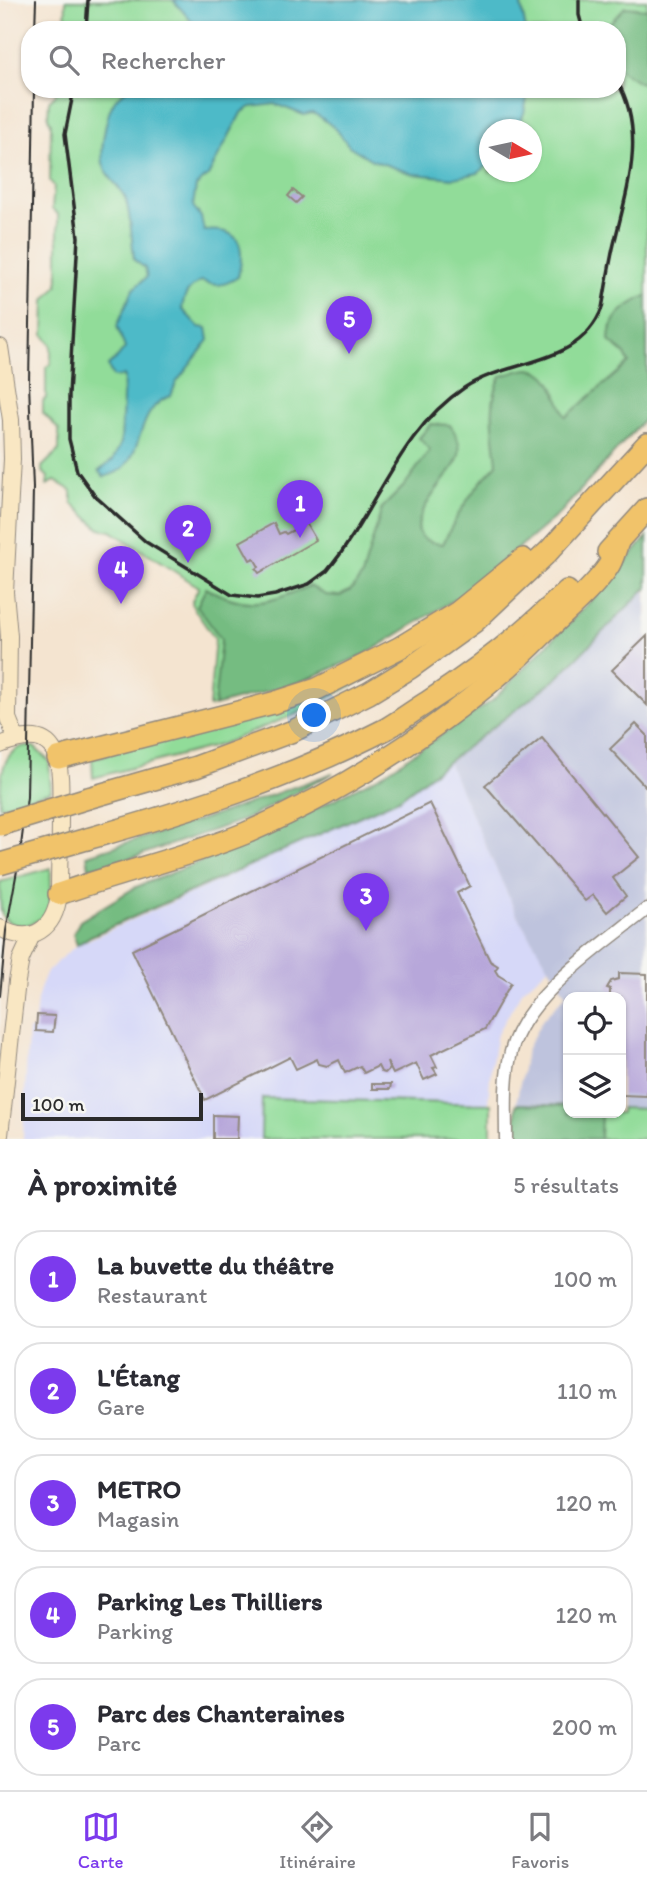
<!DOCTYPE html>
<html lang="fr">
<meta charset="utf-8">
<style>
:root{--surface:#fff;--page:#f7f7f7;--text:#2b2b33;--muted:#7c7c81;--line:#e1e1e2;--accent:#7c3aed}
body{margin:0;font-family:Itim,sans-serif;background:var(--page);color:var(--text)}
.controls{position:absolute;right:21px;bottom:21px;display:grid;overflow:hidden;border-radius:14px;box-shadow:0 2px 5px #0004}
.controls button{width:63px;height:63px;display:grid;place-items:center;padding:0;border:0;border-bottom:2px solid var(--line);background:var(--surface);color:var(--text);font:35px sans-serif}
.compass{position:absolute;left:479px;top:119px;width:63px;height:63px;border-radius:50%;background:var(--surface);box-shadow:0 2px 5px #0004;rotate:99deg}
.scale{position:absolute;left:21px;bottom:18px;width:182px;box-sizing:border-box;padding-left:7px;border:4px solid #2b2b2b;border-top:0;font-size:19px;line-height:24px;white-space:nowrap;color:#2b2b2b;-webkit-text-stroke:5px #f6f6f2;paint-order:stroke}
.you{position:absolute;left:315px;top:716px;width:24px;height:24px;margin:-18px;border:5px solid #fff;border-radius:50%;background:#1a73e8;box-shadow:0 0 0 10px #1a73e833}
.badge{display:grid;place-items:center;width:46px;height:46px;border-radius:50%;background:var(--accent);color:#fff;font-size:23px;font-weight:700}
.pin{position:absolute;translate:-50% -58px;filter:drop-shadow(0 2px 4px #0008)}
.pin::after{content:'';position:absolute;top:37px;width:24px;height:21px;background:inherit;clip-path:polygon(0 0,100% 0,50% 100%)}
.list{margin:0;padding:0;list-style:none}
h2{display:flex;justify-content:space-between;align-items:center;height:91px;margin:0;padding:0 28px;font-size:30px}
h2 small{font-size:23px;font-weight:400;color:var(--muted)}
.list li{display:grid;grid-template-columns:46px 1fr auto;gap:21px;align-items:center;box-sizing:border-box;height:98px;margin:0 14px 14px;padding:0 14px;border:2px solid var(--line);border-radius:28px}
.list b{display:block;font-size:26px;white-space:nowrap}
.list p{margin:0;font-size:23px;white-space:nowrap;color:var(--muted)}
.list em{font-size:23px;font-style:normal;color:var(--muted)}
.icon{flex:none;width:38px;height:38px;fill:none;stroke:currentColor;stroke-width:2;stroke-linecap:round;stroke-linejoin:round}
.map{position:relative;flex:none;width:647px;height:1139px;overflow:hidden}
.search{position:absolute;background:var(--surface);box-shadow:0 2px 5px #0004;left:21px;right:21px;top:21px;height:77px;display:flex;align-items:center;gap:18px;box-sizing:border-box;padding:0 24px;border-radius:28px;color:var(--muted);font-size:26px}
.sheet{height:651px;background:var(--surface)}
nav{display:flex;justify-content:space-around;align-items:center;box-sizing:border-box;height:98px;border-top:2px solid var(--line);background:var(--surface);font-size:19px;color:var(--muted)}
nav a{display:grid;justify-items:center;gap:4px}
nav .on{color:var(--accent)}
.map>svg:first-child{display:block}
</style>
<div class="map">
<svg width="647" height="1139" viewBox="0 0 647 1139">
<rect width="100%" height="100%" fill="#f6f6f2"/>
<filter id="ink" filterUnits="userSpaceOnUse"><feTurbulence type="fractalNoise" baseFrequency=".0143" numOctaves="2"/><feDisplacementMap in="SourceGraphic" scale="14" xChannelSelector="R" yChannelSelector="G"/><feConvolveMatrix kernelMatrix="1 2 1 2 8 2 1 2 1" color-interpolation-filters="sRGB"/></filter>
<filter id="wash" filterUnits="userSpaceOnUse"><feTurbulence type="fractalNoise" baseFrequency=".00686" numOctaves="4" result="noise"/><feDisplacementMap in="SourceGraphic" scale="28" xChannelSelector="R" yChannelSelector="G"/><feGaussianBlur stdDeviation="1.57" result="paint"/><feColorMatrix in="noise" values="0 0 0 0 0 0 0 0 0 0 0 0 0 0 0 0 0 1.4 0 .05"/><feComposite in="paint" operator="in"/></filter>
<g filter="url(#wash)">
<rect width="100%" height="100%" fill="#f4e4d0"/>
<!-- built -->
<path fill="#d6d8f8" d="M 448,762 L 517,915 L 549,967 L 523,990 L 497,1034 L 491,1066 L 488,1103 L 263,1098 L 261,1139 L 23,1139 L 28,1030 L 34,1030 L 37,1000 L 41,986 L 47,972 L 60,959 L 77,945 L 399,799 Z"/>
<!-- industrial -->
<path fill="#bec3dd" d="M 646,589 L 647,1109 L 621,1108 L 621,997 L 568,997 L 568,1106 L 516,1104 L 527,1048 L 543,1019 L 566,995 L 517,915 L 448,762 L 556,679 Z"/>
<!-- green -->
<g fill="#91dc99" stroke="#5e8462" stroke-width="2" fill-rule="evenodd">
<path d="M 66,0 L 647,0 L 647,416 L 559,514 L 298,683 L 209,707 L 215,639 L 193,607 L 192,601 L 199,587 L 111,531 L 100,529 L 72,503 L 72,491 L 55,481 L 47,485 L 48,477 L 42,471 L 42,467 L 59,450 L 59,430 L 43,413 L 43,401 L 46,398 L 46,367 L 51,364 L 51,345 L 44,335 L 45,300 L 58,285 L 58,214 L 52,209 L 54,186 L 50,181 L 51,123 L 48,118 L 49,101 L 56,94 L 56,89 L 617,89 L 617,30 L 65,30 ZM 490,130 L 532,130 L 532,172 L 490,172 Z"/>
<path d="M 380,666 L 382,671 L 296,714 L 219,745 L 93,778 L 92,759 Z"/>
<path d="M 24,746 L 34,747 L 49,761 L 51,791 L 0,807 C 0,781 0,753 24,746 Z"/>
<path d="M 51,868 C 50,880 53,897 49,908 C 42,925 13,933 2,915 C 0,907 0,892 0,882 Z"/>
<path d="M 262,1098 L 491,1104 L 491,1139 L 261,1139 Z"/>
<path d="M 516,1104 L 568,1106 L 568,1113 L 621,1113 L 621,1108 L 647,1109 L 647,1139 L 516,1139 Z"/>
</g>
<!-- forest -->
<g fill="#74bc81" stroke="#507456" stroke-width="2">
<path d="M 625,7 L 647,9 L 647,84 L 639,82 L 617,68 L 617,30 L 600,30 L 607,26 Z"/>
<path d="M 647,295 L 647,416 L 559,514 L 465,593 L 366,654 L 298,683 L 214,706 L 221,639 L 197,606 L 206,588 C 250,611 267,603 310,586 L 326,595 L 340,596 L 351,590 L 362,576 L 382,508 L 404,486 L 430,450 L 419,438 L 431,424 L 450,425 C 458,436 463,448 457,461 C 448,480 384,540 443,544 C 457,513 473,488 497,464 C 494,433 487,404 501,376 C 510,374 521,369 530,369 C 553,370 558,401 566,417 L 629,363 L 625,354 L 609,341 C 609,314 626,307 647,295 Z"/>
<path d="M 647,537 L 647,590 L 645,589 L 556,679 L 399,799 L 91,936 L 77,945 L 73,934 L 80,921 L 136,887 L 250,842 L 380,776 L 493,700 L 603,588 Z"/>
<path d="M 333,773 L 246,819 L 128,859 L 89,868 L 87,855 L 219,814 Z"/>
<path d="M 516,1104 L 568,1106 L 568,1113 L 601,1113 L 600,1139 L 516,1139 Z"/>
</g>
<!-- water -->
<g fill="#4dbac8" stroke="#3c727a" stroke-width="2">
<path d="M 173,0 L 520,0 L 526,30 L 199,30 Z"/>
<path d="M 127,89 L 529,89 L 524,113 L 517,129 L 490,130 L 489,164 L 478,173 L 454,178 L 413,174 L 372,160 L 349,146 L 336,129 L 319,116 L 312,113 L 304,115 L 275,104 L 251,107 L 241,113 L 208,176 L 196,186 L 193,206 L 201,217 L 204,231 C 240,227 246,245 238,277 C 224,286 217,287 201,281 C 188,289 184,294 182,309 L 199,327 L 207,328 L 209,340 L 176,383 L 171,396 C 137,407 144,449 123,468 C 118,473 110,475 104,477 L 99,471 L 113,460 L 121,443 L 124,376 L 113,377 L 108,366 L 118,357 L 125,348 L 117,326 L 133,289 L 147,277 L 145,268 L 134,260 C 132,241 131,218 126,200 C 121,187 111,182 105,169 C 98,156 106,113 115,100 C 118,96 123,93 127,89 Z"/>
</g>
<g id="blocks">
<!-- building -->
<g fill="#b7a7da">
<path d="M 293,190 L 302,197 L 296,203 L 288,196 Z"/>
<path d="M 274,523 L 279,534 L 284,532 L 286,534 L 306,523 L 316,540 L 259,573 L 256,569 L 259,567 L 254,558 L 250,560 L 240,542 Z"/>
<path d="M 647,636 L 647,705 L 612,670 Z"/>
<path d="M 636,724 L 647,735 L 647,788 L 610,749 Z"/>
<path d="M 542,738 L 639,857 L 613,878 L 626,896 L 607,912 L 593,895 L 585,901 L 485,785 Z"/>
<path d="M 430,803 L 470,886 L 457,893 L 490,961 L 498,966 L 495,970 L 498,975 L 511,983 L 485,1029 L 431,1055 L 437,1067 L 433,1068 L 437,1074 L 424,1080 L 416,1063 L 393,1074 L 387,1062 L 389,1069 L 385,1073 L 381,1072 L 378,1066 L 364,1073 L 360,1066 L 345,1073 L 339,1060 L 327,1066 L 319,1064 L 317,1059 L 296,1069 L 290,1057 L 205,1100 L 132,950 Z"/>
<path d="M 619,973 L 647,974 L 647,1096 L 621,1095 L 621,997 L 610,997 L 610,989 L 607,988 L 611,981 L 619,979 Z"/>
<path d="M 37,1015 L 55,1016 L 53,1032 L 36,1031 Z"/>
<path d="M 372,1084 L 391,1084 L 390,1089 L 372,1089 Z"/>
<path d="M 213,1115 L 238,1116 L 237,1139 L 213,1139 Z"/>
</g>
</g>
</g>
<g filter="url(#ink)">
<use href="#blocks" fill-opacity="0" stroke="#90887e" stroke-width="2"/>
<g fill="none" stroke-linecap="round" stroke-linejoin="round">
<defs>
<path id="street" d="M 506,1139 C 506,1111 504,1080 511,1052 C 524,996 603,945 647,909"/>
<g id="secondary">
<path d="M 0,347 L 11,420 L 12,459 L 5,592 L 9,636 L 8,718 L 16,738"/>
<path d="M 0,745 C 66,718 61,771 60,817 C 60,843 59,868 59,894 C 55,929 32,946 0,928"/>
<path d="M 0,1135 L 17,981 L 21,959 L 32,935"/>
</g>
<g id="highway">
<path d="M 608,552 L 647,509"/>
<path d="M 58,758 L 273,703 L 317,689 L 399,648 L 458,612 L 523,559"/>
<path d="M 88,798 L 196,767 L 293,731 L 369,693 L 410,668 L 474,622 L 548,552 L 647,444"/>
<path d="M 87,839 C 190,810 291,778 386,729 C 400,721 413,711 426,703 C 477,670 524,633 567,591"/>
<path d="M 59,894 C 120,872 185,858 246,833 C 353,787 463,715 545,632 C 564,613 593,589 608,567 C 613,560 615,550 618,542"/>
</g>
</defs>
<!-- street casing -->
<use href="#street" stroke="#90887e" stroke-width="15"/>
<!-- secondary casing -->
<use href="#secondary" stroke="#90887e" stroke-width="18"/>
<!-- highway casing -->
<use href="#highway" stroke="#90887e" stroke-width="24"/>
<!-- street -->
<use href="#street" stroke="#fff" stroke-width="12"/>
<!-- secondary -->
<use href="#secondary" stroke="#f9e7c3" stroke-width="16"/>
<!-- highway -->
<use href="#highway" stroke="#f1c36a" stroke-width="21"/>
<!-- tram -->
<g stroke="#2b2b2b" stroke-width="2">
<path d="M 35,30 L 36,0"/>
<path d="M 0,996 L 6,931 L 20,854 L 27,797 L 33,488 L 29,383 L 34,89"/>
</g>
<!-- rail -->
<g stroke="#2b2b2b" stroke-width="3.5">
<path d="M 579,0 L 579,15 L 583,30"/>
<path d="M 86,30 L 88,0"/>
<path d="M 74,89 L 65,134 L 78,237 L 69,395 L 69,439 L 77,471 L 95,496 L 146,542 L 232,595 L 257,598 L 275,595 L 309,584 L 327,571 C 376,513 398,432 464,388 C 509,358 580,367 602,308 C 606,287 609,265 614,244 C 627,190 647,132 617,81"/>
</g>
<defs>
<g id="highway-bridge">
<path d="M 0,825 L 88,798"/>
<path d="M 0,864 L 87,839"/>
</g>
</defs>
<!-- highway-bridge casing -->
<use href="#highway-bridge" stroke="#90887e" stroke-width="24" stroke-linecap="butt"/>
<!-- highway-bridge -->
<use href="#highway-bridge" stroke="#f1c36a" stroke-width="21"/>
</g>
</g>
</svg>
<div class="controls">
<button><svg class="icon" aria-label="locate" viewBox="0 0 24 24"><circle cx="12" cy="12" r="6"/><path d="M12 2v4M12 18v4M2 12h4M18 12h4"/></svg></button>
<button><svg class="icon" aria-label="layers" viewBox="0 0 24 24"><path d="M12 4l9 5-9 5-9-5zM3 14l9 5 9-5"/></svg></button>
</div>
<svg class="compass" viewBox="-18 -18 36 36"><path d="M0-13l5 13h-10z" fill="#e53935"/><path d="M0 13l5-13h-10z" fill="#7c7c81"/></svg>
<div class="scale">100 m</div>
<div class="you"></div>
<div class="pin badge" style="left:300px;top:538px">1</div>
<div class="pin badge" style="left:188px;top:563px">2</div>
<div class="pin badge" style="left:366px;top:931px">3</div>
<div class="pin badge" style="left:121px;top:604px">4</div>
<div class="pin badge" style="left:349px;top:354px">5</div>
<div class="search"><svg class="icon" aria-label="search" viewBox="0 0 24 24"><circle cx="10" cy="10" r="6"/><path d="M15 15l6 6"/></svg>Rechercher</div>
</div>
<section class="sheet">
<h2>À proximité<small>5 résultats</small></h2>
<ul class="list">
<li><span class="badge">1</span><div><b>La buvette du théâtre</b><p>Restaurant</p></div><em>100 m</em></li>
<li><span class="badge">2</span><div><b>L'Étang</b><p>Gare</p></div><em>110 m</em></li>
<li><span class="badge">3</span><div><b>METRO</b><p>Magasin</p></div><em>120 m</em></li>
<li><span class="badge">4</span><div><b>Parking Les Thilliers</b><p>Parking</p></div><em>120 m</em></li>
<li><span class="badge">5</span><div><b>Parc des Chanteraines</b><p>Parc</p></div><em>200 m</em></li>
</ul>
</section>
<nav>
<a class="on"><svg class="icon" aria-label="map" viewBox="0 0 24 24"><path d="M3 6l6-2 6 2 6-2v14l-6 2-6-2-6 2zM9 4v14M15 6v14"/></svg>Carte</a>
<a><svg class="icon" aria-label="directions" viewBox="0 0 24 24"><path d="M12 3l9 9-9 9-9-9zM9 14v-3h6M13 9l2 2-2 2"/></svg>Itinéraire</a>
<a><svg class="icon" aria-label="saved" viewBox="0 0 24 24"><path d="M7 4h10v16l-5-4-5 4z"/></svg>Favoris</a>
</nav>
